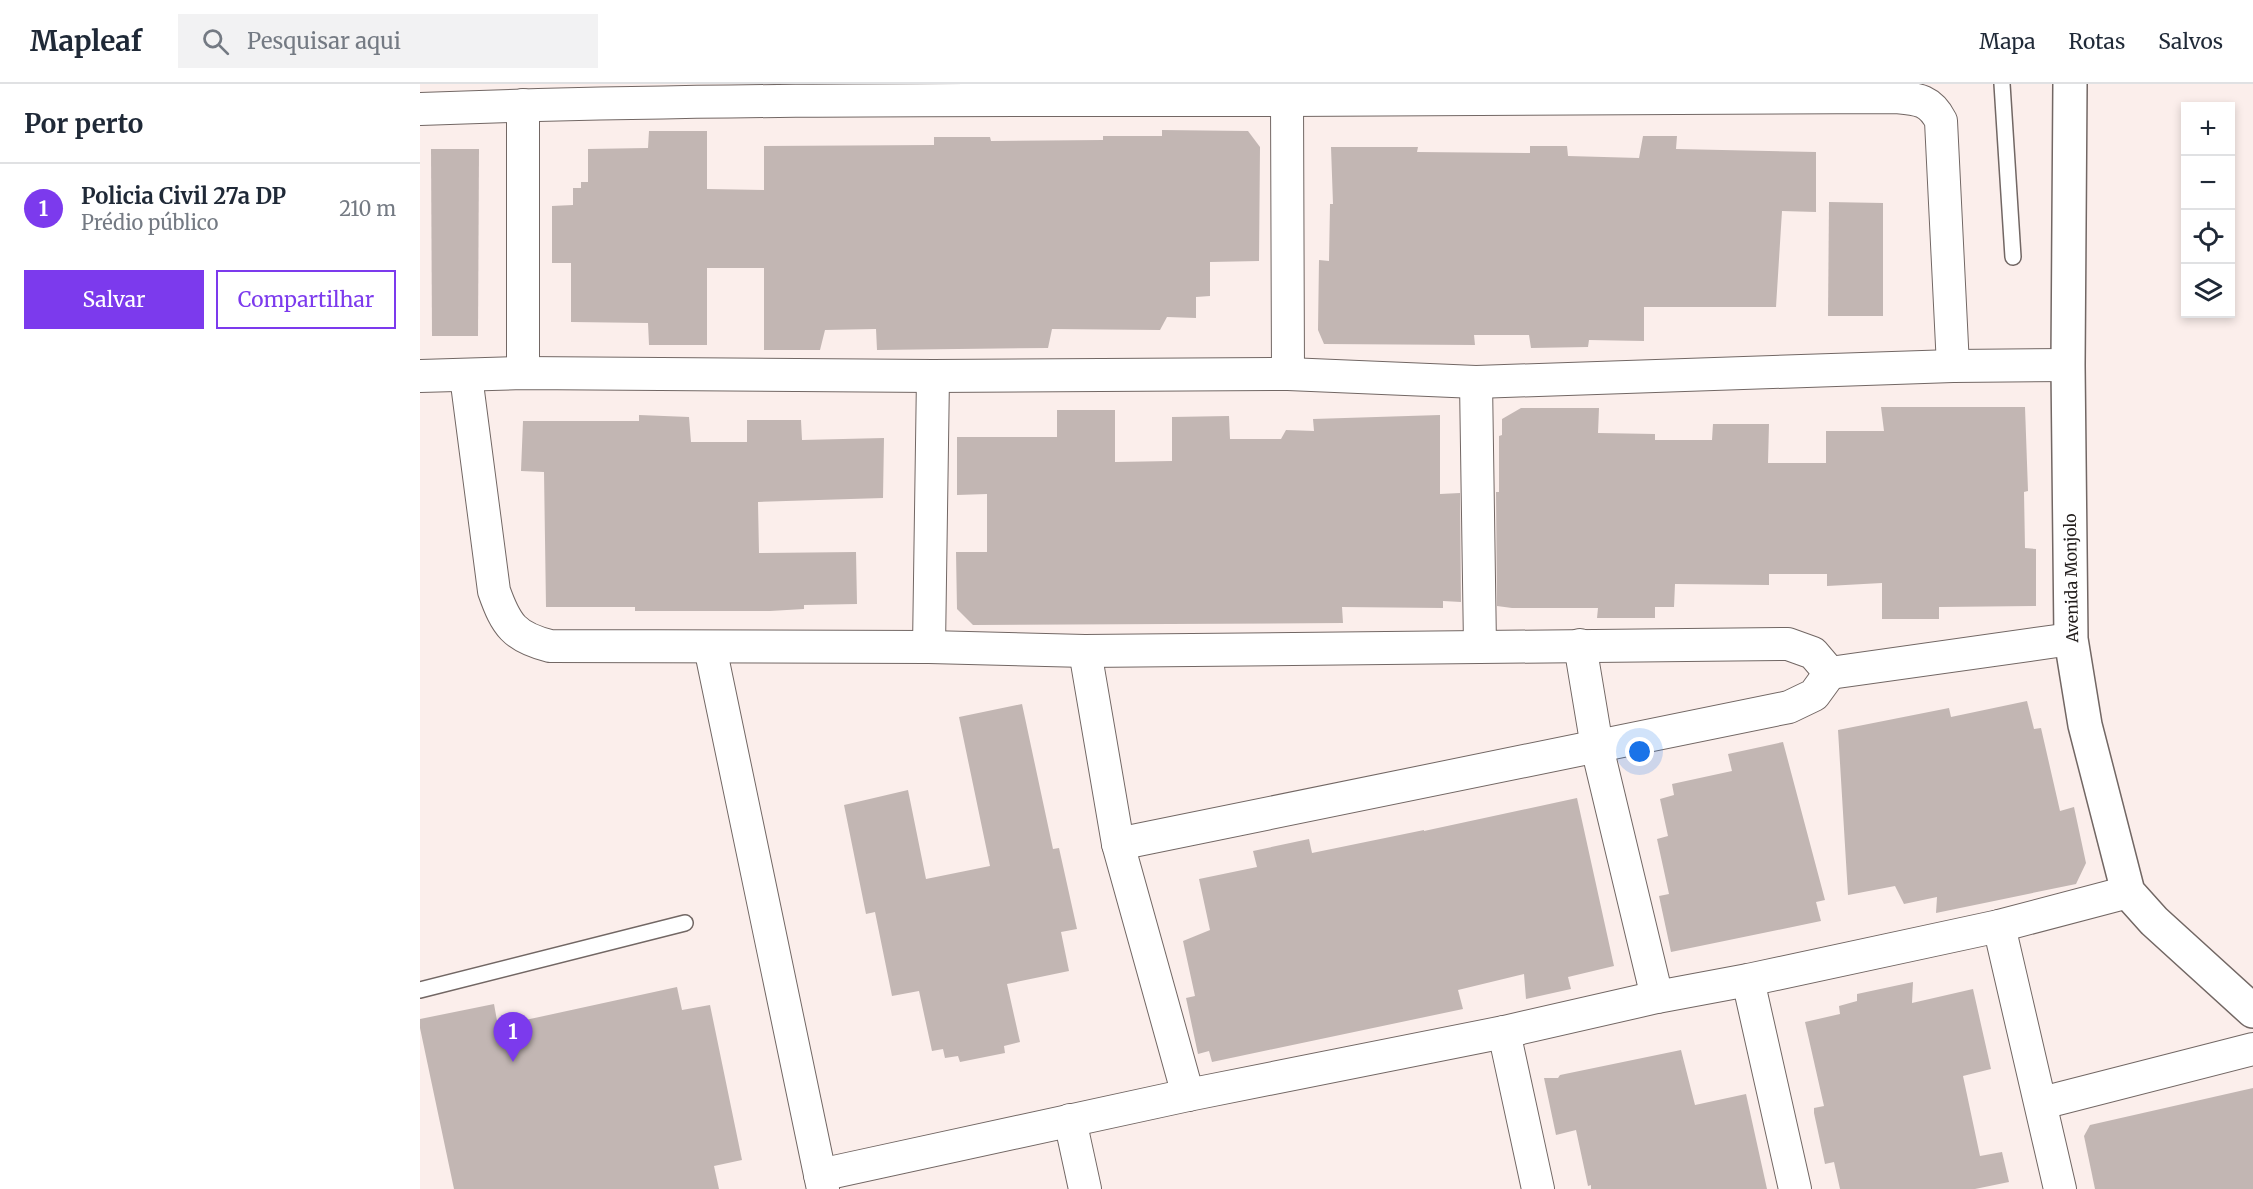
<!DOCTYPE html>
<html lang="pt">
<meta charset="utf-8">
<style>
:root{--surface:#fff;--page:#f2f2f3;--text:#1f2937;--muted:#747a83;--line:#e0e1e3;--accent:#7c3aed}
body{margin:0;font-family:Merriweather,serif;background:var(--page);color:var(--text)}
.controls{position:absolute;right:18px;top:18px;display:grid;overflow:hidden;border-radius:0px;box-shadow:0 3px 9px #0003}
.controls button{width:54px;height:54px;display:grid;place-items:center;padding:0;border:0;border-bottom:2px solid var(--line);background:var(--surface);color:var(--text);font:30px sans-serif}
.you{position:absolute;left:1220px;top:668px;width:21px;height:21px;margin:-15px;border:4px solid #fff;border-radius:50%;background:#1a73e8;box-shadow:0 0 0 9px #1a73e833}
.badge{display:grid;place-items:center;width:39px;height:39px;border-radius:50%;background:var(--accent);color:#fff;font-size:20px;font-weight:700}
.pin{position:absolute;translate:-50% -50px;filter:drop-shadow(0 2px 3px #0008)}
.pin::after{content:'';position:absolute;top:32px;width:21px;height:18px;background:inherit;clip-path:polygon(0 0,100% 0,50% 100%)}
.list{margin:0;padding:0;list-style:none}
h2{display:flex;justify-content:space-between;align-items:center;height:78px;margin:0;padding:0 24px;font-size:26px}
h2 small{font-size:20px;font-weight:400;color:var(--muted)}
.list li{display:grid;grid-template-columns:39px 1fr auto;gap:18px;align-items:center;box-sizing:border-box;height:90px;padding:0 24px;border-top:2px solid var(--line)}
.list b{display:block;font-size:22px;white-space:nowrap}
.list p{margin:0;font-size:20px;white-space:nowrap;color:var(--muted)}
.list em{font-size:20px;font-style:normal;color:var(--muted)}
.actions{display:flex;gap:12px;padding:18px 24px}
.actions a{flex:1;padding:14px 0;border:2px solid var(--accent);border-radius:0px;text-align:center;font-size:21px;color:var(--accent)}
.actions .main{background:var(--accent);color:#fff}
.icon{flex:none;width:33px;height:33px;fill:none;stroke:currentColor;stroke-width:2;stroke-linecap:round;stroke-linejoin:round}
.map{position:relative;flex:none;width:1833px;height:1105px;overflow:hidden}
header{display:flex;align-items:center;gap:36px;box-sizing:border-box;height:84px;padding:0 30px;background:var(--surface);border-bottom:2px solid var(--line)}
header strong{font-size:28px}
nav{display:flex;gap:33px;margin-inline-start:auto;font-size:21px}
.search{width:420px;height:54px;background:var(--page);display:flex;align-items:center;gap:15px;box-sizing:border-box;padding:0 21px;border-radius:0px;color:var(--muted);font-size:22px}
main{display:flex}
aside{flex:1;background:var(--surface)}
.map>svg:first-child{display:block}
</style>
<header>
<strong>Mapleaf</strong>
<div class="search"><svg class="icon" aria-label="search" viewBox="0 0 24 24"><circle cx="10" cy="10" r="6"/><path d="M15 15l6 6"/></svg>Pesquisar aqui</div>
<nav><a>Mapa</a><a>Rotas</a><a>Salvos</a></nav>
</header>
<main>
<aside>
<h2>Por perto<small></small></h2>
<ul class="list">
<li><span class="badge">1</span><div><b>Policia Civil 27a DP</b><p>Prédio público</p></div><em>210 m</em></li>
</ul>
<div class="actions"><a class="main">Salvar</a><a>Compartilhar</a></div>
</aside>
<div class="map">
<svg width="1833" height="1105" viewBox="0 0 1833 1105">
<rect width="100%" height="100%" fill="#fbeeeb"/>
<!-- building -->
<g fill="#c2b6b3">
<path d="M 742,46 L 828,47 L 840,63 L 839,177 L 790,178 L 790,212 L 776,213 L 776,234 L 747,233 L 740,246 L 632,245 L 628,264 L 457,266 L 456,245 L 405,246 L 400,266 L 344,266 L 344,184 L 287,184 L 287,261 L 229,261 L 228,239 L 151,238 L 151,179 L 132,179 L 132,122 L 153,121 L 153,104 L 161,104 L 161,98 L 168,98 L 168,65 L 228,64 L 229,47 L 287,47 L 287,105 L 344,106 L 344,62 L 514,61 L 514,53 L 570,53 L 571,57 L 683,56 L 683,52 L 742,52 Z"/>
<path d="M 1223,52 L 1257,52 L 1256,65 L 1396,68 L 1396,128 L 1362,127 L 1356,223 L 1224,223 L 1224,257 L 1169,256 L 1168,263 L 1111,264 L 1109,251 L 1054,251 L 1055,261 L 904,260 L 898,246 L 899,176 L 909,177 L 910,120 L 913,120 L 911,63 L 998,63 L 997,68 L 1110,69 L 1110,62 L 1147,62 L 1148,72 L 1219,74 Z"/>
<path d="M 11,65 L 59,65 L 58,252 L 12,252 Z"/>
<path d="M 1409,118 L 1463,119 L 1463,232 L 1408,232 Z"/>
<path d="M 1461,323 L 1605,323 L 1608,407 L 1604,408 L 1605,464 L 1616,465 L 1616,522 L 1519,523 L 1519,535 L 1462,535 L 1462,499 L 1407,502 L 1407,490 L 1349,490 L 1349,501 L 1255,500 L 1254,523 L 1235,523 L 1235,534 L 1177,534 L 1178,524 L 1092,524 L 1077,522 L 1076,408 L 1079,408 L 1079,352 L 1082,351 L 1082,335 L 1101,324 L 1179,324 L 1178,349 L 1235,350 L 1235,356 L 1292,356 L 1293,340 L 1349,340 L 1348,379 L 1406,379 L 1406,347 L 1464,347 Z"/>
<path d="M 637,326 L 695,326 L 695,378 L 752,377 L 752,333 L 809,332 L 810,355 L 861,355 L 866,346 L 894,347 L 893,335 L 1020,331 L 1020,410 L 1040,409 L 1041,518 L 1023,517 L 1023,524 L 922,523 L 923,539 L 553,541 L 537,525 L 536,468 L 567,468 L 567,410 L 537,411 L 537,353 L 637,353 Z"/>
<path d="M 219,331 L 269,333 L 271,358 L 327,358 L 327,336 L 381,336 L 382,356 L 464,354 L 463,414 L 338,418 L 339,469 L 436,468 L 437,520 L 384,521 L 384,525 L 350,527 L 215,527 L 215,523 L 126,523 L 124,388 L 101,387 L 103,337 L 219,337 Z"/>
<path d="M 1607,617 L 1614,645 L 1621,644 L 1640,727 L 1654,723 L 1666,779 L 1656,800 L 1516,829 L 1517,813 L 1484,820 L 1475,802 L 1428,811 L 1418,646 L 1529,624 L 1531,633 Z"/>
<path d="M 602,620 L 633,765 L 639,764 L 657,845 L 641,848 L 649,887 L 587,900 L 600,958 L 584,962 L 585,969 L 540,978 L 538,972 L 525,974 L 523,965 L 512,967 L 499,907 L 472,912 L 455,828 L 446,830 L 424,721 L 488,706 L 506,795 L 570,782 L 539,633 Z"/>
<path d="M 1363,658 L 1405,816 L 1396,818 L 1401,837 L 1251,868 L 1239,812 L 1249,810 L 1237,755 L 1248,752 L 1240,715 L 1254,711 L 1252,700 L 1312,687 L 1308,670 Z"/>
<path d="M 1157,714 L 1194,882 L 1148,893 L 1151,905 L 1106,915 L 1104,890 L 1038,906 L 1043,925 L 792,978 L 789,967 L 778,970 L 766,914 L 775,912 L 763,857 L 790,846 L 779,795 L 837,783 L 833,767 L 889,755 L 892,769 L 1004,746 L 1004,747 Z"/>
<path d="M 1493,898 L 1492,919 L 1553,905 L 1571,985 L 1543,992 L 1560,1072 L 1582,1068 L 1589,1098 L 1555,1105 L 1420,1105 L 1414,1078 L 1405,1080 L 1394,1029 L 1394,1024 L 1404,1022 L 1385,938 L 1420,930 L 1419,922 L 1437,917 L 1437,910 Z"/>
<path d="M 257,903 L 262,926 L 290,921 L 322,1076 L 294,1082 L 299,1105 L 34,1105 L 0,944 L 0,935 L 74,920 L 78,942 Z"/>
<path d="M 1261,966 L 1275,1021 L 1326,1010 L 1347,1105 L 1171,1105 L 1171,1101 L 1168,1102 L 1156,1046 L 1136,1051 L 1124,994 L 1138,994 L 1140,991 Z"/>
<path d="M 1833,1004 L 1833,1105 L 1675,1105 L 1664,1052 L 1670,1041 Z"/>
</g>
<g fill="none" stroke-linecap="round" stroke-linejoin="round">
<defs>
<g id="service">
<path d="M 1582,0 L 1593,173"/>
<path d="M 0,906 L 265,839"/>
</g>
<g id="minor">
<path d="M 867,16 L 868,290"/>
<path d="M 103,21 L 103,289"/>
<path d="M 0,25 C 289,14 578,16 867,16 C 1070,16 1273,14 1475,13 C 1497,15 1510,15 1521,37 L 1533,282"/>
<path d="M 0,292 L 103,289 L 513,292 L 868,290 L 1056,298 L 1533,282 L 1648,281"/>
<path d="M 46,292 L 74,507 C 86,541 94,553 130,562 L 509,563 L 665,567 L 1368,560 L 1393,569 L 1410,589 L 1651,555"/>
<path d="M 1056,298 L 1060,562"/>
<path d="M 1160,561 L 1177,663 L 1237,913"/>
<path d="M 290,563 L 403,1105"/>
<path d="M 509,563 L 513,292"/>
<path d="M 665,567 L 698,760 L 768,1011"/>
<path d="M 698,760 L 1369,623 L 1394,611 L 1410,589"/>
<path d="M 1579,842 L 1640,1105"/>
<path d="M 1328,896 L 1375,1105"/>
<path d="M 1084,948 L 1118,1105"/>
<path d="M 1622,1019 L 1833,965"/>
<path d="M 650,1036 L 665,1105"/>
<path d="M 400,1091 L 768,1011 L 1084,948 L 1237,913 L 1328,896 L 1579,842 L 1708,808"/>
</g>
<path id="tertiary" d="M 1650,0 L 1648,281 L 1651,555 L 1665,641 L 1708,808 L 1734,837 L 1833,927"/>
</defs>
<!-- service casing -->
<use href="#service" stroke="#726764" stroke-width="18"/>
<!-- minor casing -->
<use href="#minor" stroke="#726764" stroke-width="34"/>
<!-- tertiary casing -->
<use href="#tertiary" stroke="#726764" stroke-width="36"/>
<!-- service -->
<use href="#service" stroke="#fff" stroke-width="15"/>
<!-- minor -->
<use href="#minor" stroke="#fff" stroke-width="32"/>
<!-- tertiary -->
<use href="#tertiary" stroke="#fff" stroke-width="33"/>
</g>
<g text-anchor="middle" stroke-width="4.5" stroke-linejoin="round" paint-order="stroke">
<!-- street labels -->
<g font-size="16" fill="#211c1b" stroke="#fff">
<text transform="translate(1651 494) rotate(-91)" y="6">Avenida Monjolo</text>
</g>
</g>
</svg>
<div class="controls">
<button>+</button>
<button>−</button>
<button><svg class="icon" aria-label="locate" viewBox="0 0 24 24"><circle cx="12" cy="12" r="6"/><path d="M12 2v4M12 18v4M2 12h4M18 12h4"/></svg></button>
<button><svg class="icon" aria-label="layers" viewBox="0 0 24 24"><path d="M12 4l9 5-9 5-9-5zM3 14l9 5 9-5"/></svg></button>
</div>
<div class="you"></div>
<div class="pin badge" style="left:93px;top:978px">1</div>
</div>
</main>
